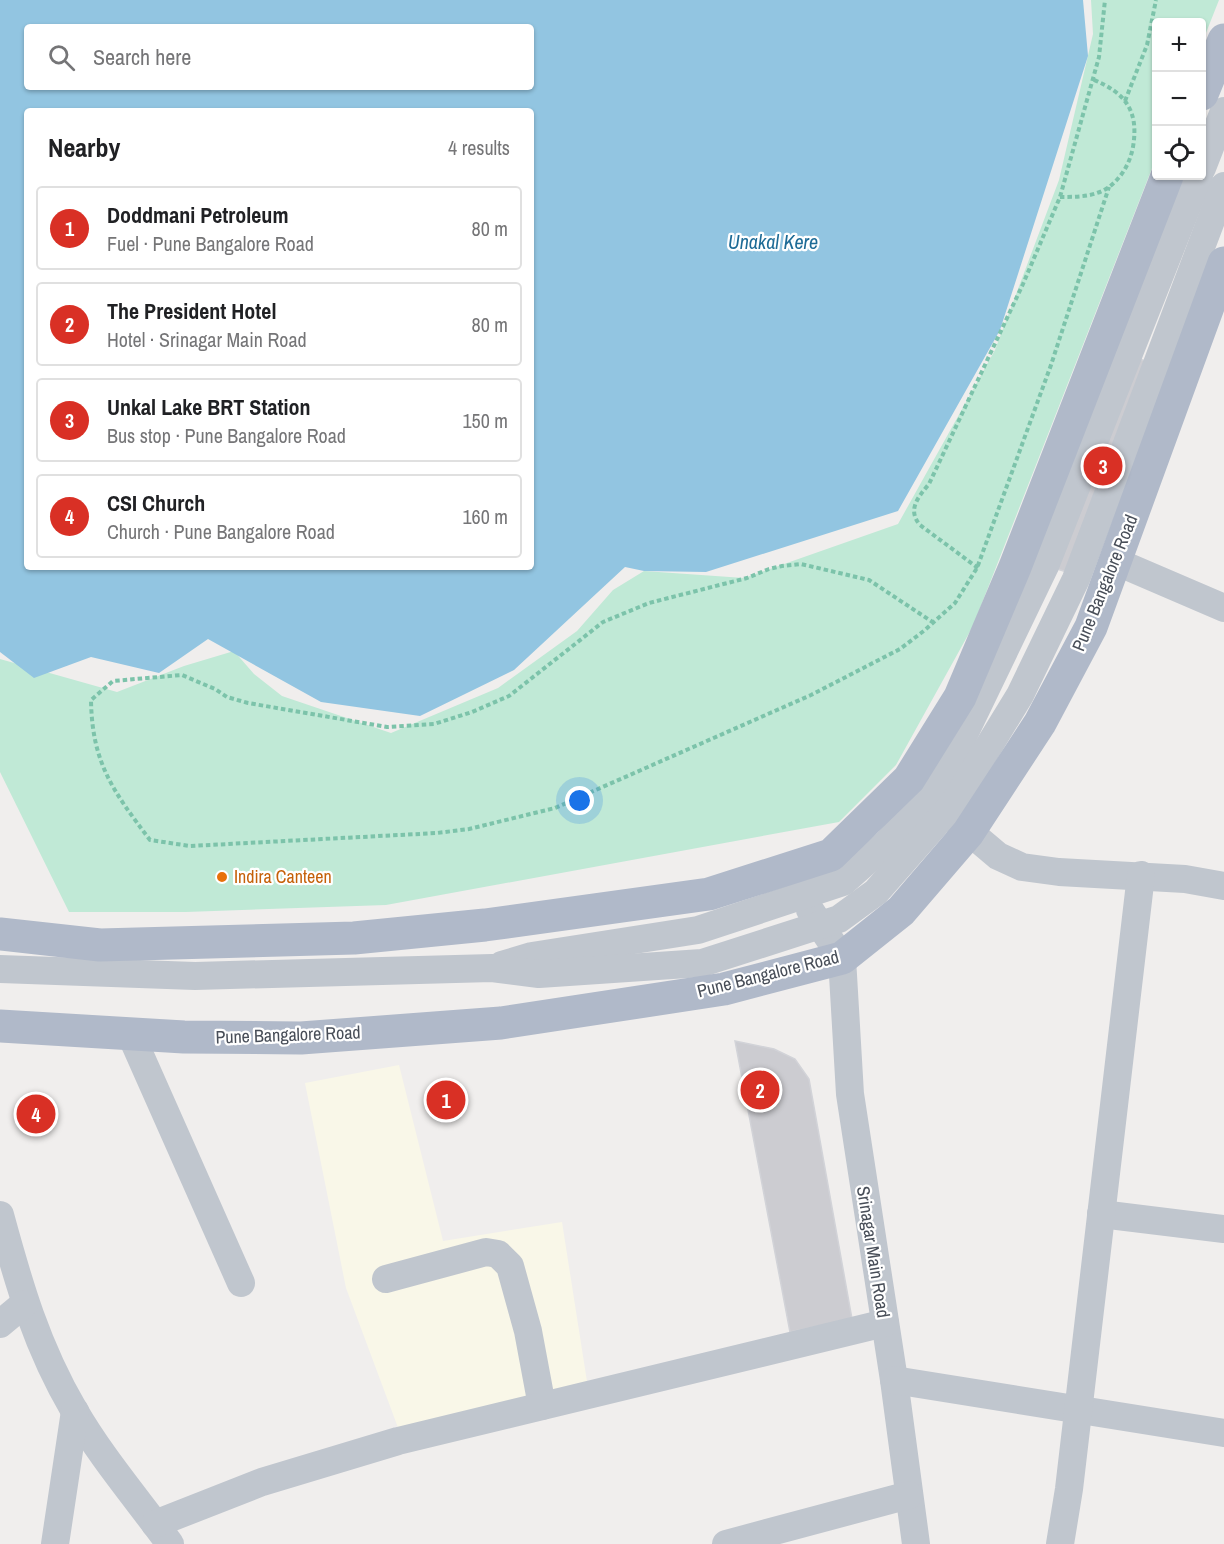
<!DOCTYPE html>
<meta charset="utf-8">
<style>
:root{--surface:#fff;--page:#f6f6f6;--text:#202124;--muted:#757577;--line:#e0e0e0;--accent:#d93025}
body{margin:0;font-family:"Archivo Narrow",sans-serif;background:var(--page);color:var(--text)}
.controls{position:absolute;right:18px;top:18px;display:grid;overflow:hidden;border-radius:6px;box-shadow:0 2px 4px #0004}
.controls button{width:54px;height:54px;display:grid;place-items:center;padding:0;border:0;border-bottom:2px solid var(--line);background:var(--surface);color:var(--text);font:30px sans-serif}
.you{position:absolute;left:580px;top:801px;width:21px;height:21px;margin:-15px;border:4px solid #fff;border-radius:50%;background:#1a73e8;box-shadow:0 0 0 9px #1a73e833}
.badge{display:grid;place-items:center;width:39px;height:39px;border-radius:50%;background:var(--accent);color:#fff;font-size:20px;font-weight:700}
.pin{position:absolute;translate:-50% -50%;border:3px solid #fff;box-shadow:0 2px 6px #0006}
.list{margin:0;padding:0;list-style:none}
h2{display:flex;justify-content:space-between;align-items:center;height:78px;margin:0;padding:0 24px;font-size:26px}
h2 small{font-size:20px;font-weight:400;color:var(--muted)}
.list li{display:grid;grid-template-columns:39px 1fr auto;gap:18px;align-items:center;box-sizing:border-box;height:84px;margin:0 12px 12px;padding:0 12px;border:2px solid var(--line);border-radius:6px}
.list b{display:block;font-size:22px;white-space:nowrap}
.list p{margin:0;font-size:20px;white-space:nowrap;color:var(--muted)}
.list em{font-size:20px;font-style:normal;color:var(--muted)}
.icon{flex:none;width:33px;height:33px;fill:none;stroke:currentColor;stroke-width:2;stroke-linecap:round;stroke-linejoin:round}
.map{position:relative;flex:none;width:1224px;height:1544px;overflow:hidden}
.search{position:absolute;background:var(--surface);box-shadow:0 2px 4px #0004;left:24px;top:24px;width:510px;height:66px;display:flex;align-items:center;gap:15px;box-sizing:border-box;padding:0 21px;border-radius:6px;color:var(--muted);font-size:22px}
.panel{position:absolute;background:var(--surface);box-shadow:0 2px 4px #0004;left:24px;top:108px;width:510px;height:462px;border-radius:6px}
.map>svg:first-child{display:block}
</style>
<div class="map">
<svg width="1224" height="1544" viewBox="0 0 1224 1544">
<rect width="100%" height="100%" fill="#f0eeed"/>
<!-- commercial -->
<path fill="#f9f7e8" d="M 399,1065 L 443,1241 L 562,1222 L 591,1407 L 403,1441 L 346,1288 L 305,1083 Z"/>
<!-- green -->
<path fill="#c0e9d6" d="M 1091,0 L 1219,0 L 1202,43 L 1202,22 L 1156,22 L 1156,158 L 973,626 L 896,765 L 839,822 L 386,905 L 186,912 L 69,912 L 0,772 L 0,659 L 117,692 L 184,666 L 234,651 L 254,674 L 282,696 L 391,733 L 498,688 L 577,631 L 613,590 L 644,571 L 744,578 L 898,524 L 995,350 L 1059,180 L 1093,34 Z"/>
<!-- water -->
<path fill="#92c5e1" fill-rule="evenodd" d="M 0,0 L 1083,0 L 1088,56 L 1000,330 L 898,511 L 706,572 L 644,571 L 625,567 L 514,670 L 420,716 L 321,702 L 208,639 L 159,673 L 91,657 L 34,678 L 0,652 ZM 27,27 L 531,27 L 531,87 L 27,87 ZM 27,111 L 531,111 L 531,567 L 27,567 Z"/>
<!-- building -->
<g fill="#ccccd1" stroke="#d2d3d8" stroke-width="1.5">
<path d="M 1134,357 L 1151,363 L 1073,574 L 1054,568 Z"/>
<path d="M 735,1041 L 774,1049 L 795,1059 L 809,1079 L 852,1319 L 790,1332 Z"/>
</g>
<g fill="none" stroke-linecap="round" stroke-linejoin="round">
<!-- path -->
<g stroke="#7cc3aa" stroke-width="4" stroke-dasharray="4.5 3" stroke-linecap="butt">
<path d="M 1125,101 L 1147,45 L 1156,0"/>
<path d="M 1060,197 C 1076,197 1095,197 1109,187 C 1122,177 1130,163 1133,147 C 1139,111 1126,93 1092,79"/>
<path d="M 978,568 L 920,525 C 907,510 918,497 929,484 L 1023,284 L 1060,197 L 1099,57 L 1105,0"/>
<path d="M 934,623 L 869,580 L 801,564 L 782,566 L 769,569 L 747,578 L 649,603 L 603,622 L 509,696 L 472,712 L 434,724 L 387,727 L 248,703 L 227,697 L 215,689 L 182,675 L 113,681 L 91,700 C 92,763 113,791 150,840 L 190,846 L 437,833 L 469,829 L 555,808 L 811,695 L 900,649 L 925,630 L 955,603 L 977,568 L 1051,365 L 1109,187"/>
</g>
<!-- minor -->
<g stroke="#c0c6ce" stroke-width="28">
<path d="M 1202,168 L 1224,111"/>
<path d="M 1117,562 L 1224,608"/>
<path d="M 953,818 L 998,856 L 1022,867 L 1059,872 L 1185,879 L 1224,886"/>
<path d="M 810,910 L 842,958 L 850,1094 L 894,1380 L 916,1544"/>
<path d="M 502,965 L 532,956 L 698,930 L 843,882 L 888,842 L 930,794 L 956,751 L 1045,566 L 1199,176"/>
<path d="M 0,969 L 195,976 L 492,968 L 539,974 L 702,963 L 839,919 L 876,892 L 954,803 L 1020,695 L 1076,579 L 1224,186"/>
<path d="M 131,1035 L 241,1283"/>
<path d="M 1101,1214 L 1224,1229"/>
<path d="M 0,1215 C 19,1285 37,1347 74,1410 C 101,1457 138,1500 170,1544"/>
<path d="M 386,1279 L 486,1252 L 498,1254 L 510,1266 L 528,1331 L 542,1406"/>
<path d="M 0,1324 L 24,1304"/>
<path d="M 894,1380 L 1224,1433"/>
<path d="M 155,1524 L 262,1482 L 398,1441 L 885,1323"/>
<path d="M 55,1544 L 75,1411"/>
<path d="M 726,1544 L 909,1495"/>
<path d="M 1060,1544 L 1069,1489 L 1141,875"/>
</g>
<!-- major -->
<g stroke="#b0b9c9" stroke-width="33">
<path d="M 1202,94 L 1224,40"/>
<path d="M 0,934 L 100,945 L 354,938 L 485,925 L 709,894 L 831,855 L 909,779 L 960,697 L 1015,567 L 1167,176"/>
<path d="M 0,1026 L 184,1037 L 301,1038 L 501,1023 L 724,989 L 842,958 L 901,911 L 968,833 L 1040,723 L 1091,627 L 1224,263"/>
</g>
</g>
<!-- markers -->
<circle fill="#e8710a" stroke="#fff" stroke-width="2" cx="222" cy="877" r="6"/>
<g text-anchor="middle" stroke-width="4.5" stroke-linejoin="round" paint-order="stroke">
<!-- street labels -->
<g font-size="18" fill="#484e58" stroke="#fff">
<text transform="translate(1105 583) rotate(-68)" y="6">Pune Bangalore Road</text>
<text transform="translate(768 974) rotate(-14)" y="6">Pune Bangalore Road</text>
<text transform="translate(288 1035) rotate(-2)" y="6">Pune Bangalore Road</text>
<text transform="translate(873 1252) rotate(81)" y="6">Srinagar Main Road</text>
</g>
<!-- food labels -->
<g font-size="18" fill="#c56008" stroke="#fff" text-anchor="start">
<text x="234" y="883">Indira Canteen</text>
</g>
<!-- water labels -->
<g font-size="20" font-style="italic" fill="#1d6b96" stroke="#fff">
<text x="773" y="249">Unakal Kere</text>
</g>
</g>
</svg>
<div class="controls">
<button>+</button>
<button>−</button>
<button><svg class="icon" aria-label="locate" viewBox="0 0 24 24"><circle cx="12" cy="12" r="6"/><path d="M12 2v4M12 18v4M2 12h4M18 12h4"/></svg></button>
</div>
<div class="you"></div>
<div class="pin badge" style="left:446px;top:1100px">1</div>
<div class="pin badge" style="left:760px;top:1090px">2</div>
<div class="pin badge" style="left:1103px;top:466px">3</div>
<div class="pin badge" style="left:36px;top:1114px">4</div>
<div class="search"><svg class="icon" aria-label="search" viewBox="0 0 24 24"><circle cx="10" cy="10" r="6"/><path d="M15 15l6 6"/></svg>Search here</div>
<section class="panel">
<h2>Nearby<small>4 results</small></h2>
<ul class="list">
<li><span class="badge">1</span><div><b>Doddmani Petroleum</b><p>Fuel · Pune Bangalore Road</p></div><em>80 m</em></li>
<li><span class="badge">2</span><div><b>The President Hotel</b><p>Hotel · Srinagar Main Road</p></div><em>80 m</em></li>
<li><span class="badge">3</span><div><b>Unkal Lake BRT Station</b><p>Bus stop · Pune Bangalore Road</p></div><em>150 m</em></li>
<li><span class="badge">4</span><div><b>CSI Church</b><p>Church · Pune Bangalore Road</p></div><em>160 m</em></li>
</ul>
</section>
</div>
